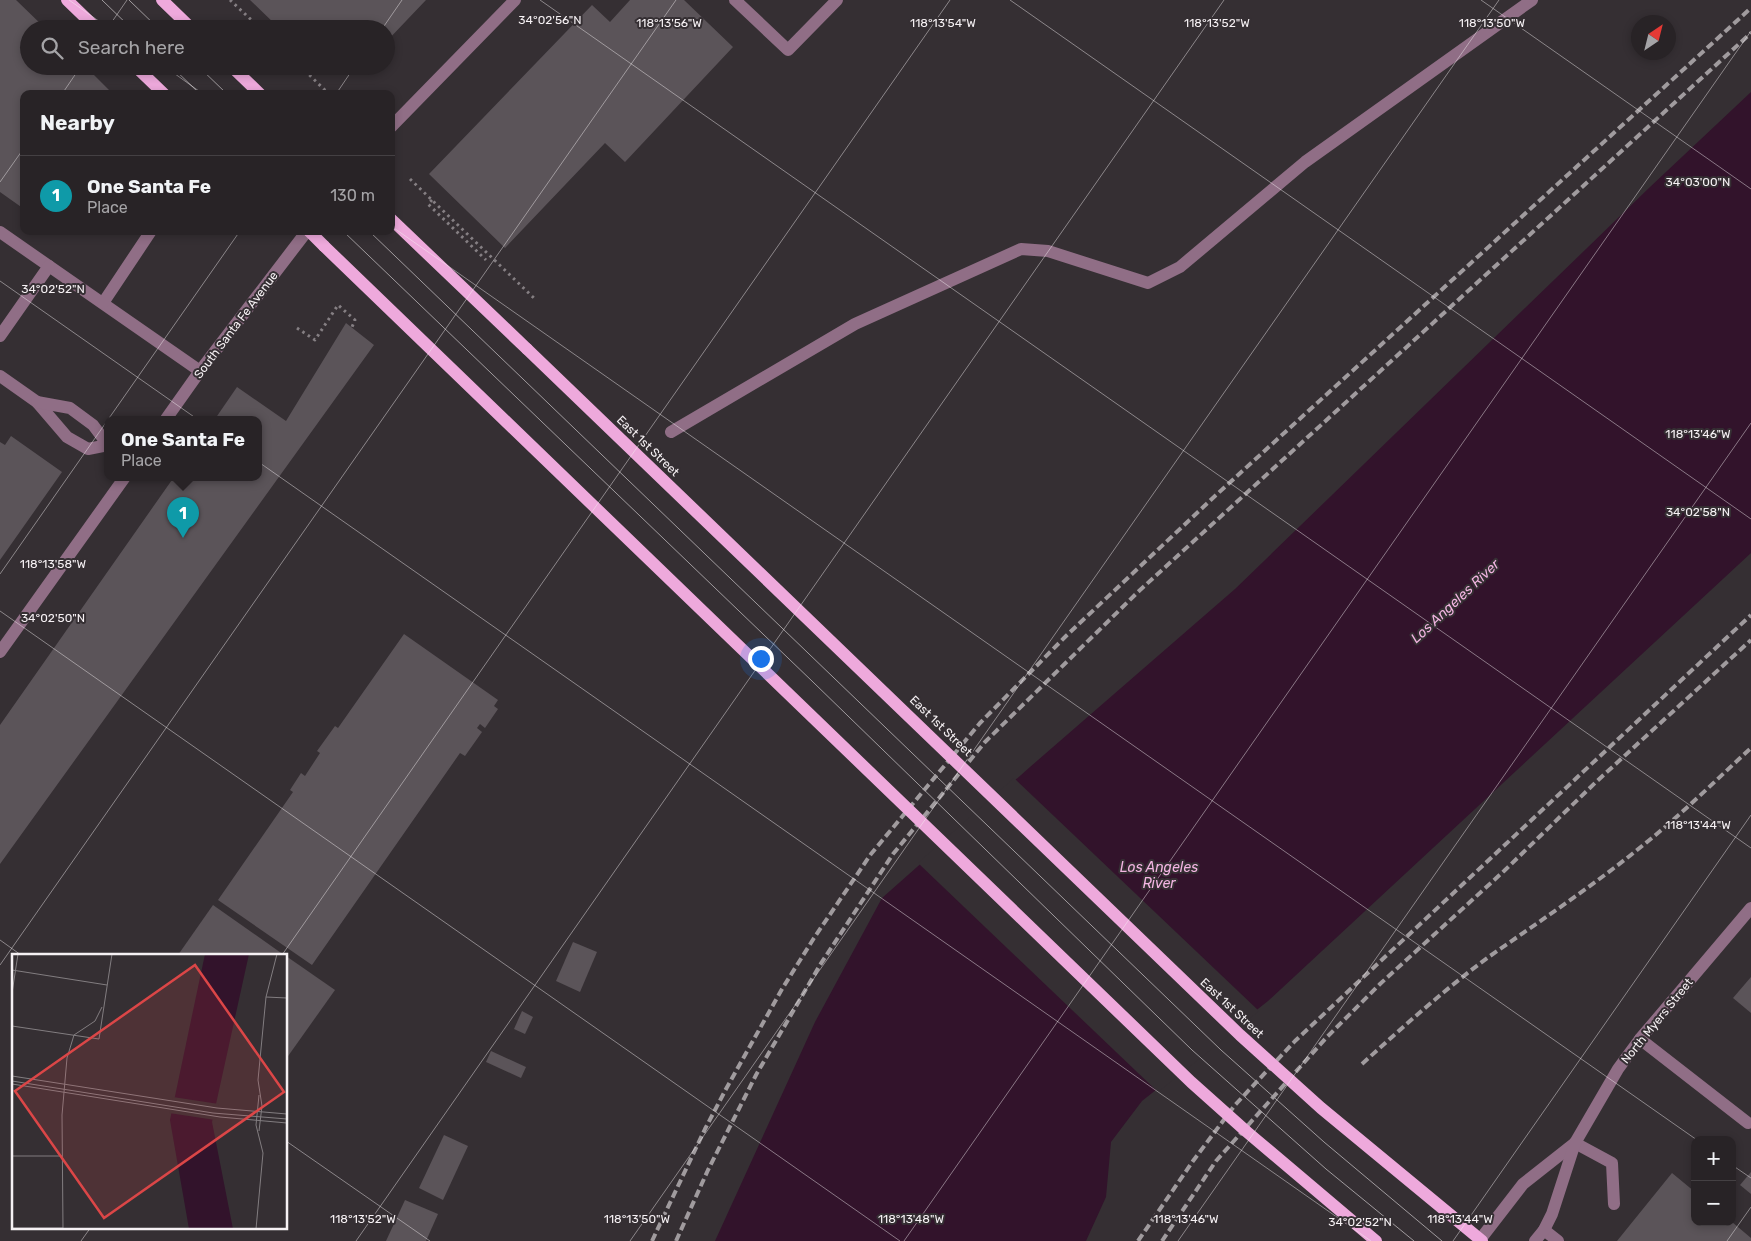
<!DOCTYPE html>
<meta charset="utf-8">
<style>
:root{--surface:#282326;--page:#302b2e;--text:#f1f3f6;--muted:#a5a4a7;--line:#444043;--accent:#8bbbb9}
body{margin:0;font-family:Rubik,sans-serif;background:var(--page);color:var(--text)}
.controls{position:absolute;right:15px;bottom:15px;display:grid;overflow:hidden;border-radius:10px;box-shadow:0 2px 8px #0003}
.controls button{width:45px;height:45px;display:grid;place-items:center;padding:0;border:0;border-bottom:1px solid var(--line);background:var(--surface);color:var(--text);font:25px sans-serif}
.compass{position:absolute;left:1631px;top:15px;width:45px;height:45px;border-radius:50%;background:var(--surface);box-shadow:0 2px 8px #0003;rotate:35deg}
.you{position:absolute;left:760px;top:658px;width:18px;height:18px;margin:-12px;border:4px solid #fff;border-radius:50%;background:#1a73e8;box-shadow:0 0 0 8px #1a73e833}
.badge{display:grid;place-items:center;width:32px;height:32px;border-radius:50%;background:var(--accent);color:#fff;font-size:16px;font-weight:700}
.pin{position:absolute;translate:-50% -41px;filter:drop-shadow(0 1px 2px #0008)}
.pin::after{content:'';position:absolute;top:26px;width:18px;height:15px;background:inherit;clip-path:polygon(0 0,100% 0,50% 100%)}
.popup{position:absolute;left:104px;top:416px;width:158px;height:65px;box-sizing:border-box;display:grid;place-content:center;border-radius:10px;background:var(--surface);filter:drop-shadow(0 1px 4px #0005);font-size:16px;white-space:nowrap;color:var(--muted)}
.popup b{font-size:19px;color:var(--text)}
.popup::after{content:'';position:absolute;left:50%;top:100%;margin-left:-10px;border:10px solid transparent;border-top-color:var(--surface)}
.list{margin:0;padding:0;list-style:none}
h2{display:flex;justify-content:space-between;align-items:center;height:65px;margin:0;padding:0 20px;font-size:21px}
h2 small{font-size:16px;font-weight:400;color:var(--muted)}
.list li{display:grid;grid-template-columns:32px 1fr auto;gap:15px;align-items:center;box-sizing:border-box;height:80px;padding:0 20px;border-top:1px solid var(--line)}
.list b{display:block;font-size:19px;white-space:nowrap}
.list p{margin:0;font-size:16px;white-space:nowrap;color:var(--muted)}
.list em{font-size:16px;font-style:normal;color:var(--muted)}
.icon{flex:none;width:28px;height:28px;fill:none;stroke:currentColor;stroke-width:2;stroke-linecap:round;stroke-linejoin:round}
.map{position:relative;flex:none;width:1751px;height:1241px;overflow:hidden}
.search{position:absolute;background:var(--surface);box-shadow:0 2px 8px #0003;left:20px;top:20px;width:375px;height:55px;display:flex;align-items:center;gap:12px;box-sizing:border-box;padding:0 18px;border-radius:28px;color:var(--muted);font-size:19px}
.panel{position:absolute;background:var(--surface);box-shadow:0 2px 8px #0003;left:20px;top:90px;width:375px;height:145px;border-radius:10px}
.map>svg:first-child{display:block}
</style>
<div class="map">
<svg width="1751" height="1241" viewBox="0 0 1751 1241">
<rect width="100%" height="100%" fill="#352f33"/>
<!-- water -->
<path fill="#32132b" d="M 1751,92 L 1751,553 L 1268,1001 L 1142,1101 L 1111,1142 L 1106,1197 L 1086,1241 L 715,1241 L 815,1022 L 882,898 L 1030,767 L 1235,589 L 1650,187 Z"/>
<!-- pier -->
<path fill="#352f33" d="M 1014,778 L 1259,1011 L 1158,1092 L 918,863 Z"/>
<!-- building -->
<g fill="#5b5459">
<path d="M 0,0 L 16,0 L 46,29 L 29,29 L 29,66 L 85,66 L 109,90 L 106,94 L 24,94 L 24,209 L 0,192 Z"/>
<path d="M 250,0 L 426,0 L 386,42 L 386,29 L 280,29 Z"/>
<path d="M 630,0 L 684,0 L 733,47 L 625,162 L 605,143 L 505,248 L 429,174 L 592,5 L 610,22 Z"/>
<path d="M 319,66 L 363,66 L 360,69 L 323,70 Z"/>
<path d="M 346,323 L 374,345 L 0,864 L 0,725 L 174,477 L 258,477 L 258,419 L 215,419 L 237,387 L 286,421 Z"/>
<path d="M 11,436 L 62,472 L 0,560 L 0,442 L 5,445 Z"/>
<path d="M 404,634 L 498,700 L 494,706 L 498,709 L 485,728 L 480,724 L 477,728 L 482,732 L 465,756 L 460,753 L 312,965 L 218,900 L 293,792 L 290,790 L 301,773 L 305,776 L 320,753 L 317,751 L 335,726 L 338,728 Z"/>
<path d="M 213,905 L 284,955 L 178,955 Z"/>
<path d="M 573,942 L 597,952 L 580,992 L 556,981 Z"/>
<path d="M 286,956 L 335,990 L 286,1059 Z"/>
<path d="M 1751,977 L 1751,1013 L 1733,998 Z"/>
<path d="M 522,1011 L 533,1017 L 525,1034 L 514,1029 Z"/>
<path d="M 491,1051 L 526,1067 L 521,1078 L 486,1062 Z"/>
<path d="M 444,1135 L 468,1146 L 443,1200 L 419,1188 Z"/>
<path d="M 1751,1172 L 1751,1194 L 1740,1185 Z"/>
<path d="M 1672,1173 L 1695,1192 L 1695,1222 L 1732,1222 L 1751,1238 L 1751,1241 L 1617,1241 Z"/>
<path d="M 405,1200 L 438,1214 L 426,1241 L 386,1241 Z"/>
</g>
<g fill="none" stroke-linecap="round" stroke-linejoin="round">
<!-- path -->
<g stroke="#857f83" stroke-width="3" stroke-dasharray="2.5 4" stroke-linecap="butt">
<path d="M 230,0 L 261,29"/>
<path d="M 300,66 L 329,94"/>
<path d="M 410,179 L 536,300"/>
<path d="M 432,200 L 428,204 L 486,260"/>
<path d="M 297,328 L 315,340 L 338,305 L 355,320 L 352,327"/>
</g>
<!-- minor -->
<g stroke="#906e86" stroke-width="12">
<path d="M 735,0 L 788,50 L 837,0"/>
<path d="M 391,127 L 515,0"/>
<path d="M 0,232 L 200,371"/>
<path d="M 103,303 L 151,231"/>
<path d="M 0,336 L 49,266"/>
<path d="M 0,376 L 37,402 L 67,437 L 88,449 L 108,445"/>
<path d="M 37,402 L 70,408 L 93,425 L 108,445"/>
<path d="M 166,419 L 200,371 L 307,231"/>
<path d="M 671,432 L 855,324 L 1021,249 L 1048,251 L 1148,283 L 1180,267 L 1305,162 L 1532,0"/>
<path d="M 0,652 L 125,477"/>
<path d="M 1640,1039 L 1748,1123"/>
<path d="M 1575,1143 L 1612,1163 L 1614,1204"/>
<path d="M 1544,1230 L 1558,1241"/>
<path d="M 1479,1241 L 1523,1184 L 1575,1143"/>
<path d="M 1535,1241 L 1544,1230 L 1552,1214 L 1575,1143 L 1618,1069 L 1640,1039 L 1751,908"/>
</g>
<!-- major -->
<g stroke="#eea9dc" stroke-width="12">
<path d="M 67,0 L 97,29"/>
<path d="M 162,0 L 192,29"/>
<path d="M 135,66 L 164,94"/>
<path d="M 231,66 L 260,94"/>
<path d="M 391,219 L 527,349"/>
<path d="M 309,231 L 324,246"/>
</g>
<!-- tram -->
<g stroke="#a09b9e" stroke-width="1">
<path d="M 102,0 L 132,29"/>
<path d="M 129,0 L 159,29"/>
<path d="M 171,66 L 200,94"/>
<path d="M 198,66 L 227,94"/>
<path d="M 343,231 L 813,682 L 1192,1050 L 1326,1169 L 1414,1241"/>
<path d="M 369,231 L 1221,1050 L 1324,1142 L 1442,1241"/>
</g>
<!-- rail -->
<g stroke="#a09b9e" stroke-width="4" stroke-dasharray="8 4" stroke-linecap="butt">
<path d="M 1362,1064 C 1404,1026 1445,989 1490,956 C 1543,919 1597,883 1647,842 C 1683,813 1717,779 1751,748"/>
<path d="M 652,1241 L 705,1129 L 726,1089 L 782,989 L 814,938 L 871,854 L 980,723 L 1066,636 L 1215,496 L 1751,8"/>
<path d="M 676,1241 L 708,1170 L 756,1075 L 820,965 L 893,854 L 985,742 L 1139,591 L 1751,33"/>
<path d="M 1138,1241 L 1193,1161 L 1235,1105 L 1295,1041 L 1751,615"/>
<path d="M 1162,1241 L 1216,1161 L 1326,1038 L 1380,984 L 1504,871 L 1596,782 L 1751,640"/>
</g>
<!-- major-bridge -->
<g stroke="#eea9dc" stroke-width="12">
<path d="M 324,246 L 1191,1082 L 1247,1132 L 1376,1241"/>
<path d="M 527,349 L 1240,1035 L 1321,1108 L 1482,1241"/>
</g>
</g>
<!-- ticks -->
<path fill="none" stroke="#f6f1f4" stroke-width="1" stroke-opacity="0.45" d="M 69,0 L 110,29M 540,0 L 1751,848M 1010,0 L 1751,519M 1481,0 L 1751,189M 107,29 L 127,0M 382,29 L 402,0M 164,66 L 203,94M 62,94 L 81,66M 336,94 L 355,66M 0,182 L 24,148M 391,226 L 1697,1140M 0,281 L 1371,1241M 0,574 L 240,231M 0,611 L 900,1241M 0,940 L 21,955M 282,955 L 950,0M 0,965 L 676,0M 286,1141 L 430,1241M 1732,1165 L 1751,1178M 81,1241 L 91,1227M 356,1241 L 1224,0M 630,1241 L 1499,0M 904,1241 L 1751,31M 1178,1241 L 1751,423M 1453,1241 L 1751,815M 1727,1241 L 1751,1207"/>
<g text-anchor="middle" stroke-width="4" stroke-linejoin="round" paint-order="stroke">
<!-- street labels -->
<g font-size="12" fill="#f6f1f4" stroke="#352f33">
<text transform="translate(236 325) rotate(-53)" y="4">South Santa Fe Avenue</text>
<text transform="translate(648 446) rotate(44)" y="4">East 1st Street</text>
<text transform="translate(941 726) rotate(44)" y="4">East 1st Street</text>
<text transform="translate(1232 1008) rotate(43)" y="4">East 1st Street</text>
<text transform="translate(1657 1021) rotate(-51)" y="4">North Myers Street</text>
</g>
<!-- water labels -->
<g font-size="14" font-style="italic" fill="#f3b5e2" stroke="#352f33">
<text transform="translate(1455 601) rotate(-43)" y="5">Los Angeles River</text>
<text x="1159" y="872">Los Angeles<tspan x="1159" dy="16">River</tspan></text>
</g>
</g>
<!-- overview -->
<g transform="translate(12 954)">
<rect width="275" height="275" fill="#352f33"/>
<path d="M 193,0 L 237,0 L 200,168 L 221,275 L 177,275 L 158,166 Z" fill="#32132b"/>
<path d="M 161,143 L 207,150 L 203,166 L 157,159 Z" fill="#352f33"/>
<path fill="none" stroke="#827d80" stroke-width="1" d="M 0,16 L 95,31M 0,39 L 6,0M 254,43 L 275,44M 0,72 L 87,85 L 100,0M 0,122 L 205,154 L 275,160M 0,127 L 201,159 L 275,165M 0,130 L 208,163 L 275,169M 247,177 L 250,152 L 246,126 L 254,43 L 265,0M 0,202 L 50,202M 0,274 L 51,274M 51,275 L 50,161 L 55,104 L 62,81 L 83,67 L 90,53M 244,275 L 251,199 L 244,171 L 247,141"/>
<path fill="#db4647" fill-opacity="0.15" stroke="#db4647" stroke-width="2.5" d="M 183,11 L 272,138 L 92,264 L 3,137 Z"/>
<rect width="275" height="275" fill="none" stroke="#f6f1f4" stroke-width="2.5"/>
</g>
<g font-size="12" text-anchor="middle" fill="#f6f1f4" stroke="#352f33" stroke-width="4" stroke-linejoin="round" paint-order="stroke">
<text x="550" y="24">34°02'56"N</text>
<text x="669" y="27">118°13'56"W</text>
<text x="943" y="27">118°13'54"W</text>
<text x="1217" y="27">118°13'52"W</text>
<text x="1492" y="27">118°13'50"W</text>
<text x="1698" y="186">34°03'00"N</text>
<text x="53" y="293">34°02'52"N</text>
<text x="1698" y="438">118°13'46"W</text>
<text x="1698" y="516">34°02'58"N</text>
<text x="53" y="568">118°13'58"W</text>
<text x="53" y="622">34°02'50"N</text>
<text x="1698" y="829">118°13'44"W</text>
<text x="363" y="1223">118°13'52"W</text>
<text x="637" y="1223">118°13'50"W</text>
<text x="911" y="1223">118°13'48"W</text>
<text x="1186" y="1223">118°13'46"W</text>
<text x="1460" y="1223">118°13'44"W</text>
<text x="1360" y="1226">34°02'52"N</text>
</g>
</svg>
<div class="controls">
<button>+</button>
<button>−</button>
</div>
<svg class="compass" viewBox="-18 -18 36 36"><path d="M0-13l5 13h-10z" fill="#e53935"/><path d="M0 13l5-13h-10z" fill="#a5a4a7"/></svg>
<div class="you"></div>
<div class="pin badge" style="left:183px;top:538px;background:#0f9aa8">1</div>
<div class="popup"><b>One Santa Fe</b>Place</div>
<div class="search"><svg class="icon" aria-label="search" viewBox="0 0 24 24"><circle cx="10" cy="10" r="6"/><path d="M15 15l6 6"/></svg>Search here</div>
<section class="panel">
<h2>Nearby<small></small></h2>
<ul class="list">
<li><span class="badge" style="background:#0f9aa8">1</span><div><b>One Santa Fe</b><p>Place</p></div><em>130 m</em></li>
</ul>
</section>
</div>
